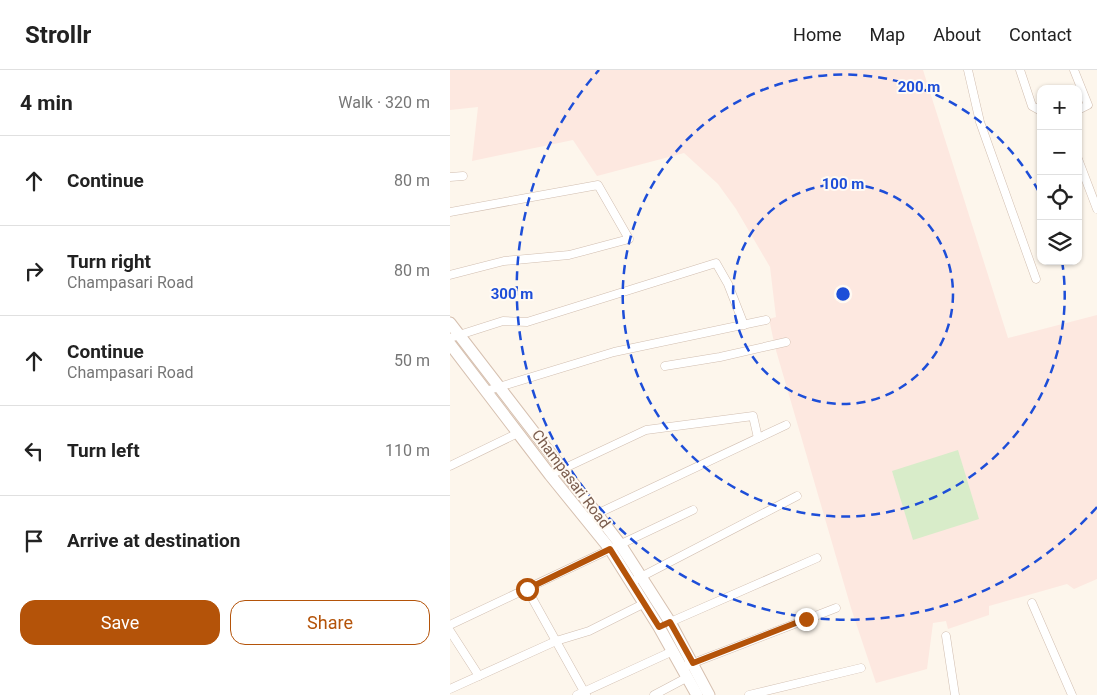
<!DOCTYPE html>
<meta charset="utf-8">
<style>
:root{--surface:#fff;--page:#f6f6f6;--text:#222;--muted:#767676;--line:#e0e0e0;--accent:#b45309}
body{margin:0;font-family:Roboto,sans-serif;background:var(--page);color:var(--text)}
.controls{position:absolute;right:15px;top:15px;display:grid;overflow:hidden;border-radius:10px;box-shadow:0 1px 4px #0004}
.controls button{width:45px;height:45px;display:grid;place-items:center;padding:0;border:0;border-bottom:1px solid var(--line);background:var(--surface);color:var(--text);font:25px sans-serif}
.stop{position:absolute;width:15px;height:15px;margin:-11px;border:4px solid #b45309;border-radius:50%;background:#fff}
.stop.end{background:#b45309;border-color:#fff;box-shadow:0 1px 5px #0008}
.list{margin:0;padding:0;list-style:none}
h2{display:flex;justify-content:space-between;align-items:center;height:65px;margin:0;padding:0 20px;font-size:21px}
h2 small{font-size:16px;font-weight:400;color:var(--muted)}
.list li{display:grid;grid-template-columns:32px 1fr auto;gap:15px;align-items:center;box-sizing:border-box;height:90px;padding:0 20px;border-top:1px solid var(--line)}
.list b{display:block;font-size:19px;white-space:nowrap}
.list p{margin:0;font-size:16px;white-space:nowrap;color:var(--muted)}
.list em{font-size:16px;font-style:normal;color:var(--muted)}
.actions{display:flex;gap:10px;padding:15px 20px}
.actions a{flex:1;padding:11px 0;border:1px solid var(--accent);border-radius:15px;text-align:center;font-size:18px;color:var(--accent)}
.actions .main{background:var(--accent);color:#fff}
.icon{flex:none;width:28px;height:28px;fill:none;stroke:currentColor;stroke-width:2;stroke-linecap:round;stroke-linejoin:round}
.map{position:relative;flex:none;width:647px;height:625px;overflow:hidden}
header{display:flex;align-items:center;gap:30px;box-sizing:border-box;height:70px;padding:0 25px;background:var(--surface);border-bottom:1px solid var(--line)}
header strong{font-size:24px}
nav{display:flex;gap:28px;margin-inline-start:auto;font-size:18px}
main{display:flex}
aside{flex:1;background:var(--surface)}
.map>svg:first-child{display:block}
</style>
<header>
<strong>Strollr</strong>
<nav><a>Home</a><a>Map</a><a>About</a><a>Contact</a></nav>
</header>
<main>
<aside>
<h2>4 min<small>Walk · 320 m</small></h2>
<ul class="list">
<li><svg class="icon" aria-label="ahead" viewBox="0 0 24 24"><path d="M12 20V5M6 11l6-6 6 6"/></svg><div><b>Continue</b></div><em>80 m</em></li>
<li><svg class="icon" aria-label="right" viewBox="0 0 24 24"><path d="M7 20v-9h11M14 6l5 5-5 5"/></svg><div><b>Turn right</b><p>Champasari Road</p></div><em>80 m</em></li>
<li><svg class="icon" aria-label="ahead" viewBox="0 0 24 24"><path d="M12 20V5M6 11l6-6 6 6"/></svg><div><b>Continue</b><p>Champasari Road</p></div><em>50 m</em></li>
<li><svg class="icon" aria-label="left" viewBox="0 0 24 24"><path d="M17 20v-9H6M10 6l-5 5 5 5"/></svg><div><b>Turn left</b></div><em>110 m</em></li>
<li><svg class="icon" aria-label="arrive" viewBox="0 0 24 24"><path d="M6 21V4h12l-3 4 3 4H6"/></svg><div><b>Arrive at destination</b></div></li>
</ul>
<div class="actions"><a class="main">Save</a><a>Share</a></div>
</aside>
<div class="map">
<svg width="647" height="625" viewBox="0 0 647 625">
<rect width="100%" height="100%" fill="#fdf6ec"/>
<!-- commercial -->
<path fill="#fde8e0" d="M 0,0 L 473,0 L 558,268 L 647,245 L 647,509 L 624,519 L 617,514 L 539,536 L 539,545 L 498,559 L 496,551 L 483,553 L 477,599 L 426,613 L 401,538 L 325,277 L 319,249 L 326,247 L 320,197 L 286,139 L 268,114 L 234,83 L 147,106 L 123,70 L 22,91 L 28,37 L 0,40 Z"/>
<!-- green -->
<path fill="#d8ecc9" d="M 508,380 L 529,449 L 463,470 L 442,401 Z"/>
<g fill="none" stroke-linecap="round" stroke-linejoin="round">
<defs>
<g id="street">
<path d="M 518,0 L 530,52 L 586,209"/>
<path d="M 570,0 L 582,36 L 591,41"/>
<path d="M 624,0 L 638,35 L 628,40"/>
<path d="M 628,89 L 647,139"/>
<path d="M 0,107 L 13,106"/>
<path d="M 0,142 L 148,115 L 179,169 L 119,185 L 54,191 L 0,205"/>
<path d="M 0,268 L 53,251 L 77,252 L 266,193 L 278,214 L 294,255"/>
<path d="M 215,296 L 270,287 L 336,272"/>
<path d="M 36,321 L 164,282 L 316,250"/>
<path d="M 0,396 L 68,363"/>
<path d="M 100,405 L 196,360 L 303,346 L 308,368"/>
<path d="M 136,449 L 336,355"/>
<path d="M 187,509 L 347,426"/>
<path d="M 77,519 L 136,625"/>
<path d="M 582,533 L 622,625"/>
<path d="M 218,553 L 367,488"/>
<path d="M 0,555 L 243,440"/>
<path d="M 0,561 L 29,606"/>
<path d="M 496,566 L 505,625"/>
<path d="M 238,595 L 386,538"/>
<path d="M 0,619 L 106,571 L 139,561 L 195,533"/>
<path d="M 127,625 L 223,581"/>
<path d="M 204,625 L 238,607"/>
<path d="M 299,625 L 411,598"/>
</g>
<g id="secondary">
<path d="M 0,253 L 170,474 L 220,552 L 259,625"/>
<path d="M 0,274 L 100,405 L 160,479 L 209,557 L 247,625"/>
</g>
</defs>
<!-- street casing -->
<use href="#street" stroke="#d1beb0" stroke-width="9"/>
<!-- secondary casing -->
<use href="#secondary" stroke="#d6c0b0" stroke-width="13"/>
<!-- street -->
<use href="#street" stroke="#fff" stroke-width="8"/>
<!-- secondary -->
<use href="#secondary" stroke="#fff" stroke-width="11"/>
</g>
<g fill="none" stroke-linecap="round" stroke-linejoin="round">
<!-- route -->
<path stroke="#b45309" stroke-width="6" d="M 77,519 L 160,479 L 209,557 L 220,552 L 243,593 L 356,549"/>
</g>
<!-- distance rings -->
<g fill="none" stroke="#1d4ed8" stroke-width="2.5" stroke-dasharray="9 6">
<circle cx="393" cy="224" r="110"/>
<path d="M612 191A221 221 0 1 1 590 124"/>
<path d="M647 437A331 331 0 1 1 149 0"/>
</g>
<g text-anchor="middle" stroke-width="4" stroke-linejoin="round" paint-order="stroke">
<!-- street labels -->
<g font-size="15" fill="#7a5c4d" stroke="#fffaf3">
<text transform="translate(121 409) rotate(53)" y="5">Champasari Road</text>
</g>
</g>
<circle cx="393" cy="224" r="8" fill="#1d4ed8" stroke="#fffaf3" stroke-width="2.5"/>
<g font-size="15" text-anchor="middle" font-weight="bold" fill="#1d4ed8" stroke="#fffaf3" stroke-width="4" stroke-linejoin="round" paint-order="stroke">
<text x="469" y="22">200 m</text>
<text x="393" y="119">100 m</text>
<text x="62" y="229">300 m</text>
</g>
</svg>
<div class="controls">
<button>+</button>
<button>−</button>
<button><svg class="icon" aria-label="locate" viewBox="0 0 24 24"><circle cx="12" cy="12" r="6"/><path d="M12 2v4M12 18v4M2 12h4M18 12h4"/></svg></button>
<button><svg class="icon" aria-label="layers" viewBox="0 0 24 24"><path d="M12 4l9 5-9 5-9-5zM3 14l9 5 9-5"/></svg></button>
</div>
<div class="stop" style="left:77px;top:519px"></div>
<div class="stop end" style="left:356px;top:549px"></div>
</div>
</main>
